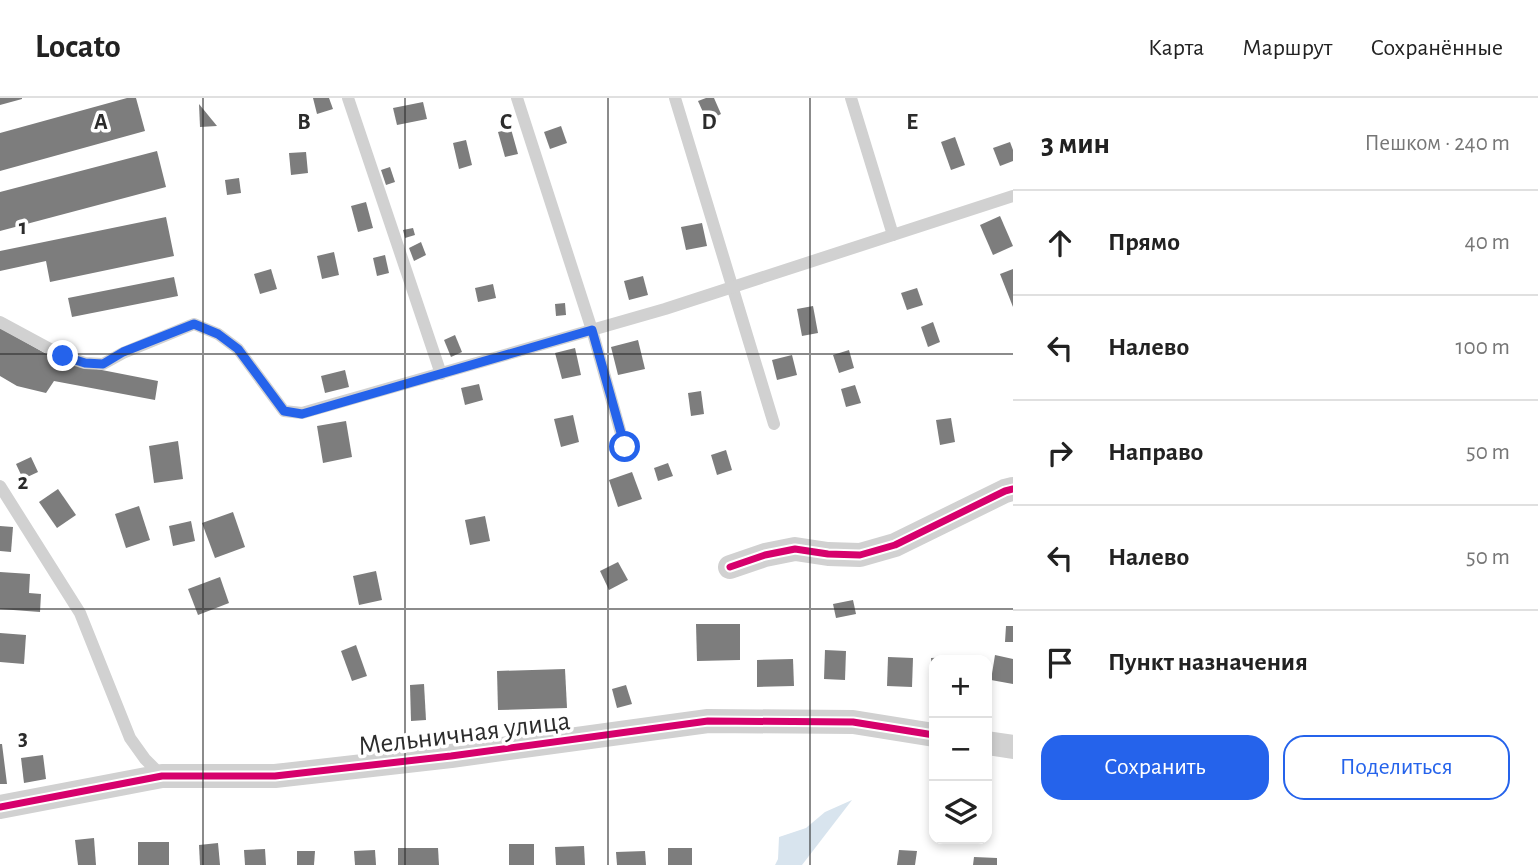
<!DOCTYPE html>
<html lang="ru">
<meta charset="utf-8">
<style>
:root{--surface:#fff;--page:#f6f6f6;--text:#222;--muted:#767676;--line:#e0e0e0;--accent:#2563eb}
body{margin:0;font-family:"Alegreya Sans",sans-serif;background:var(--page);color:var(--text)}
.controls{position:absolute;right:21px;bottom:21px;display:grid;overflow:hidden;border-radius:14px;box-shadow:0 4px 10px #0003}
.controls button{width:63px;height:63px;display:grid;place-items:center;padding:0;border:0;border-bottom:2px solid var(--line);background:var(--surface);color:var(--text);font:35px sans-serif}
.stop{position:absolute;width:21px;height:21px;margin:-16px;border:5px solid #2563eb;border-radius:50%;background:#fff}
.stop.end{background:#2563eb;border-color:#fff;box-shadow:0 2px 7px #0008}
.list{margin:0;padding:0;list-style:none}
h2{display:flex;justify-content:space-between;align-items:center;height:91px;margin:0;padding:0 28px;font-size:30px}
h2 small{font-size:23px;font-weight:400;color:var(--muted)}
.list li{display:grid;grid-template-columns:46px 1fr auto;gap:21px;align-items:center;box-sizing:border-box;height:105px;padding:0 28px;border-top:2px solid var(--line)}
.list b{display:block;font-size:26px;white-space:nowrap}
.list em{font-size:23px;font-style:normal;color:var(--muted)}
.actions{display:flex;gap:14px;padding:21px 28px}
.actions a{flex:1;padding:16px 0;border:2px solid var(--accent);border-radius:21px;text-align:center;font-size:24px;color:var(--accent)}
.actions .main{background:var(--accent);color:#fff}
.icon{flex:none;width:38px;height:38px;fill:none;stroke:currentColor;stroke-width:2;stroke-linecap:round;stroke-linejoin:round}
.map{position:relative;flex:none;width:1013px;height:767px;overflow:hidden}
header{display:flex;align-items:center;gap:42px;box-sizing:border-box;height:98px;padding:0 35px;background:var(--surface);border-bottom:2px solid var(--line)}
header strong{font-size:33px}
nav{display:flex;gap:38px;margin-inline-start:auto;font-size:24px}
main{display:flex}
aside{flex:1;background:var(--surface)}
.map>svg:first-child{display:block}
</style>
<header>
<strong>Locato</strong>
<nav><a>Карта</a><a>Маршрут</a><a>Сохранённые</a></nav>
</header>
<main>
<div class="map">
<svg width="1013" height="767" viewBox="0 0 1013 767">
<rect width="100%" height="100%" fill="#fff"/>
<!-- water -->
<path fill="#d8e4ee" d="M 852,702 L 802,767 L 775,767 L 778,761 L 779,739 L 806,730 L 825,714 Z"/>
<!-- building -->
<g fill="#7d7d7d">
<path d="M 0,0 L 22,0 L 22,1 L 0,7 Z"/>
<path d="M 127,0 L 136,0 L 145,33 L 0,73 L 0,35 Z"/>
<path d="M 313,0 L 329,0 L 333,11 L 317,16 Z"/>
<path d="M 706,0 L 714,0 L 721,16 L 707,23 L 698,3 Z"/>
<path d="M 423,4 L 427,21 L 397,27 L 393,10 Z"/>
<path d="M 199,6 L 217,28 L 200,29 Z"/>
<path d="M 561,28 L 567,45 L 550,51 L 544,34 Z"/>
<path d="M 511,31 L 518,56 L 505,59 L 498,34 Z"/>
<path d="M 955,39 L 965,67 L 951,72 L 941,44 Z"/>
<path d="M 466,42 L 472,67 L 459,71 L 453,45 Z"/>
<path d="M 1010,44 L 1013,52 L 1013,63 L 1000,68 L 993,50 Z"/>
<path d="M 157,53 L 166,89 L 0,133 L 0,94 Z"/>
<path d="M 306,54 L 308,75 L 291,77 L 289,55 Z"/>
<path d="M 390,69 L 395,84 L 386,87 L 381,72 Z"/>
<path d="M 239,80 L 241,95 L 227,97 L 225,82 Z"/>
<path d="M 366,104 L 373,130 L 358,134 L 351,108 Z"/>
<path d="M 1000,118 L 1013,148 L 993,157 L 980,127 Z"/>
<path d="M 166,119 L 174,158 L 50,184 L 46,163 L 0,173 L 0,153 Z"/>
<path d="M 702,125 L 707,148 L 686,152 L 681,129 Z"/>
<path d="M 413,130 L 415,137 L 405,140 L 403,132 Z"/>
<path d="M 421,144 L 426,157 L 414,163 L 409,150 Z"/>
<path d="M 334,154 L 339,177 L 322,181 L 317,158 Z"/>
<path d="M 385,157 L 389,175 L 377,178 L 373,160 Z"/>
<path d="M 271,171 L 277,191 L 260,196 L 254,176 Z"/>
<path d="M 1013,171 L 1013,209 L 1000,176 Z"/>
<path d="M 643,178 L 648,197 L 629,202 L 624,183 Z"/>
<path d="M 174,179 L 178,198 L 72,219 L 68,200 Z"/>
<path d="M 493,186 L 496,200 L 478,204 L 475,190 Z"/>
<path d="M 917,190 L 923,207 L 907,212 L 901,195 Z"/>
<path d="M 565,205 L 566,217 L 556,218 L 555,206 Z"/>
<path d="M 813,208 L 818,235 L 802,238 L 797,211 Z"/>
<path d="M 933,224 L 940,244 L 928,249 L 921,229 Z"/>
<path d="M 0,230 L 61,264 L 158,283 L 155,302 L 54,283 L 46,295 L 17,288 L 0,278 Z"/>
<path d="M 455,237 L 462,254 L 451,259 L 444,242 Z"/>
<path d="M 638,242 L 645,271 L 618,277 L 611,249 Z"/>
<path d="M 575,250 L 581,277 L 562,281 L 555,255 Z"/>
<path d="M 849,252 L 854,270 L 839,275 L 833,257 Z"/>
<path d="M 792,257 L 797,277 L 777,282 L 772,262 Z"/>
<path d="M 345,272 L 349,289 L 325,295 L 321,278 Z"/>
<path d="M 479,286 L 483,302 L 465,307 L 461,290 Z"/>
<path d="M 855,287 L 861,305 L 846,309 L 841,291 Z"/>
<path d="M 701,293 L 704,316 L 691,318 L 688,295 Z"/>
<path d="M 573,317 L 579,344 L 561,349 L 554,321 Z"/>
<path d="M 951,320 L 955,344 L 940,347 L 936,322 Z"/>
<path d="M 346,323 L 352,359 L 323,365 L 317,328 Z"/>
<path d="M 178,343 L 183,381 L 154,385 L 149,348 Z"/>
<path d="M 726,352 L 732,372 L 717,377 L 711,357 Z"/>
<path d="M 31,359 L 38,374 L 23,381 L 16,366 Z"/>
<path d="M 668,365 L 673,378 L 658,383 L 654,370 Z"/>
<path d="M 632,374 L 642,401 L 618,409 L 609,382 Z"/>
<path d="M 58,391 L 76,417 L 57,430 L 39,404 Z"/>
<path d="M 139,408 L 150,442 L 126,450 L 115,416 Z"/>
<path d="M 233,414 L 245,449 L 215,460 L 202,425 Z"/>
<path d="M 485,418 L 490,443 L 470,447 L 465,422 Z"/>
<path d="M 191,423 L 195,443 L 173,448 L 169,428 Z"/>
<path d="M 0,428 L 13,429 L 11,454 L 0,453 Z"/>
<path d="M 618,464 L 628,482 L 609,492 L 600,473 Z"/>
<path d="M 376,473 L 382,502 L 359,507 L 353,478 Z"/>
<path d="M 0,474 L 30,476 L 29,495 L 41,496 L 40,514 L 0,511 Z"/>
<path d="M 220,479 L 229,505 L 198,517 L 188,491 Z"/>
<path d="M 853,502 L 856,516 L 836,520 L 833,506 Z"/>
<path d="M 696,526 L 740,526 L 740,562 L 697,563 Z"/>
<path d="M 1006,528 L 1013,528 L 1013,544 L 1005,544 Z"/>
<path d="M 0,535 L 26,537 L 24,566 L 0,564 Z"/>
<path d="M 356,547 L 367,578 L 352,583 L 341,553 Z"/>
<path d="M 825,552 L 846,553 L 845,582 L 824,581 Z"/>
<path d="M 995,557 L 1013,561 L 1013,586 L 991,582 Z"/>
<path d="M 888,559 L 913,560 L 912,589 L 887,588 Z"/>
<path d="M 950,559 L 950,562 L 934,562 L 934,575 L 932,575 L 931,560 Z"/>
<path d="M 793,561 L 794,588 L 757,589 L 757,562 Z"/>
<path d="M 565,571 L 567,610 L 498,612 L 497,573 Z"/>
<path d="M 424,586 L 426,622 L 411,623 L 410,587 Z"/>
<path d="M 626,587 L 632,606 L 617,610 L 612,591 Z"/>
<path d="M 0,646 L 2,646 L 7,686 L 0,686 Z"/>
<path d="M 43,657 L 46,681 L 24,685 L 21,660 Z"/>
<path d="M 94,740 L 96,767 L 78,767 L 75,742 Z"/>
<rect x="138" y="744" width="31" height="23"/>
<path d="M 218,745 L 220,767 L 200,767 L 199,747 Z"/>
<rect x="509" y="746" width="25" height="21"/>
<path d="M 584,748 L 585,767 L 556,767 L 555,749 Z"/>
<path d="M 398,750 L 438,750 L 439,767 L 398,767 Z"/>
<rect x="668" y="750" width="24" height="17"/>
<path d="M 265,751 L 266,767 L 245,767 L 244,752 Z"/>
<path d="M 375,752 L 376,767 L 355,767 L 354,753 Z"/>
<path d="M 899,752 L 917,753 L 915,767 L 897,767 Z"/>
<path d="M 297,753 L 315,753 L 314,767 L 297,767 Z"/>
<path d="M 645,753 L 646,767 L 617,767 L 616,754 Z"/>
<path d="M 974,759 L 997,760 L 997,767 L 973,767 Z"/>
</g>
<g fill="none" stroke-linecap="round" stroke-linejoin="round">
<!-- lane -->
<g stroke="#d1d1d1" stroke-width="12">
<path d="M 348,0 L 441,276"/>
<path d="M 517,0 L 592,232 L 625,350"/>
<path d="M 675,0 L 774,326"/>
<path d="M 851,0 L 893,137"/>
<path d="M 0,224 L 63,258 L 85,265 L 103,266 L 123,255 L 194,226 L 218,236 L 238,251 L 284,313 L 302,315 L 665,211 L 1013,98"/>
<path d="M 0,388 L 80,515 L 130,640 L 145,661 L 162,678"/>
</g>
<!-- street -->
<g stroke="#d1d1d1" stroke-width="24">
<path d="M 730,469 L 765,457 L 795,451 L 828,456 L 860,457 L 895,447 L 1005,393 L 1013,391"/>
<path d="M 987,645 L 1013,649"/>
<path d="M 0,709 L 162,678 L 275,678 L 451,658 L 708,623 L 853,624 L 934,637"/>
</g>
<defs>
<g id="cycleway">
<path d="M 730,469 L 765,457 L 795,451 L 828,456 L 860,457 L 895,447 L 1005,393 L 1013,391"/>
<path d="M 0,709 L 162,678 L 275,678 L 451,658 L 708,623 L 853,624 L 934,637"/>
</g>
</defs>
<!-- cycleway casing -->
<use href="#cycleway" stroke="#fff" stroke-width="11"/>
<!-- cycleway -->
<use href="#cycleway" stroke="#d6006c" stroke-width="7"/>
</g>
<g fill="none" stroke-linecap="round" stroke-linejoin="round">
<!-- route -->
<path stroke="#2563eb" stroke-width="9" d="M 63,258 L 85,265 L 103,266 L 123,254 L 194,226 L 218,236 L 238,251 L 284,313 L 302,316 L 592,232 L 625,349"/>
</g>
<!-- grid -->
<path fill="none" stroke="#2c2c2c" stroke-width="2" stroke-opacity="0.55" d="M 203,0 L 203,767M 405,0 L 405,767M 608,0 L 608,767M 810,0 L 810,767M 0,256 L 1013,256M 0,511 L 1013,511"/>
<g text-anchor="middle" stroke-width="7" stroke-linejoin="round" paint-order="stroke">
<!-- street labels -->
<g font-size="28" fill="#2c2c2c" stroke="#fff">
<text transform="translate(464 634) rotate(-7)" y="10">Мельничная улица</text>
</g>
</g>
<g font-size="23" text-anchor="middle" font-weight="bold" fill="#2c2c2c" stroke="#fff" stroke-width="7" stroke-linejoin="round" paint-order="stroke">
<text x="101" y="31">A</text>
<text x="304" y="31">B</text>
<text x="506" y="31">C</text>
<text x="709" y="31">D</text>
<text x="912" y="31">E</text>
<text x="23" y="136">1</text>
<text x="23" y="391">2</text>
<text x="23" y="647">3</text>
</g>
</svg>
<div class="controls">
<button>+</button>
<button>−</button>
<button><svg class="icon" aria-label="layers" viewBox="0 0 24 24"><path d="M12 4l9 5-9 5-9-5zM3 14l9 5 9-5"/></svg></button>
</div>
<div class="stop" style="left:625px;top:349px"></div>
<div class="stop end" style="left:63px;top:258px"></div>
</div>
<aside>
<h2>3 мин<small>Пешком · 240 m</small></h2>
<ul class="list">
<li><svg class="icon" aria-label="ahead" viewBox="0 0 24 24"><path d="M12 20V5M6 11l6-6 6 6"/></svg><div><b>Прямо</b></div><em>40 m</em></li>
<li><svg class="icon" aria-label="left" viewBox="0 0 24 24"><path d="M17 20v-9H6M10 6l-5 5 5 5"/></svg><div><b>Налево</b></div><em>100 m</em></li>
<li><svg class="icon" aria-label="right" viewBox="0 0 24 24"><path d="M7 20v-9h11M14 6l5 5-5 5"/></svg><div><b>Направо</b></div><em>50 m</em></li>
<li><svg class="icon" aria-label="left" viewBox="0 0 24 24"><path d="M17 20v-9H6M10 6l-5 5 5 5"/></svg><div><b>Налево</b></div><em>50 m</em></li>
<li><svg class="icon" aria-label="arrive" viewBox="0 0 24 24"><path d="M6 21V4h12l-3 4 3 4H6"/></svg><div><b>Пункт назначения</b></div></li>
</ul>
<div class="actions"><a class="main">Сохранить</a><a>Поделиться</a></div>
</aside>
</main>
